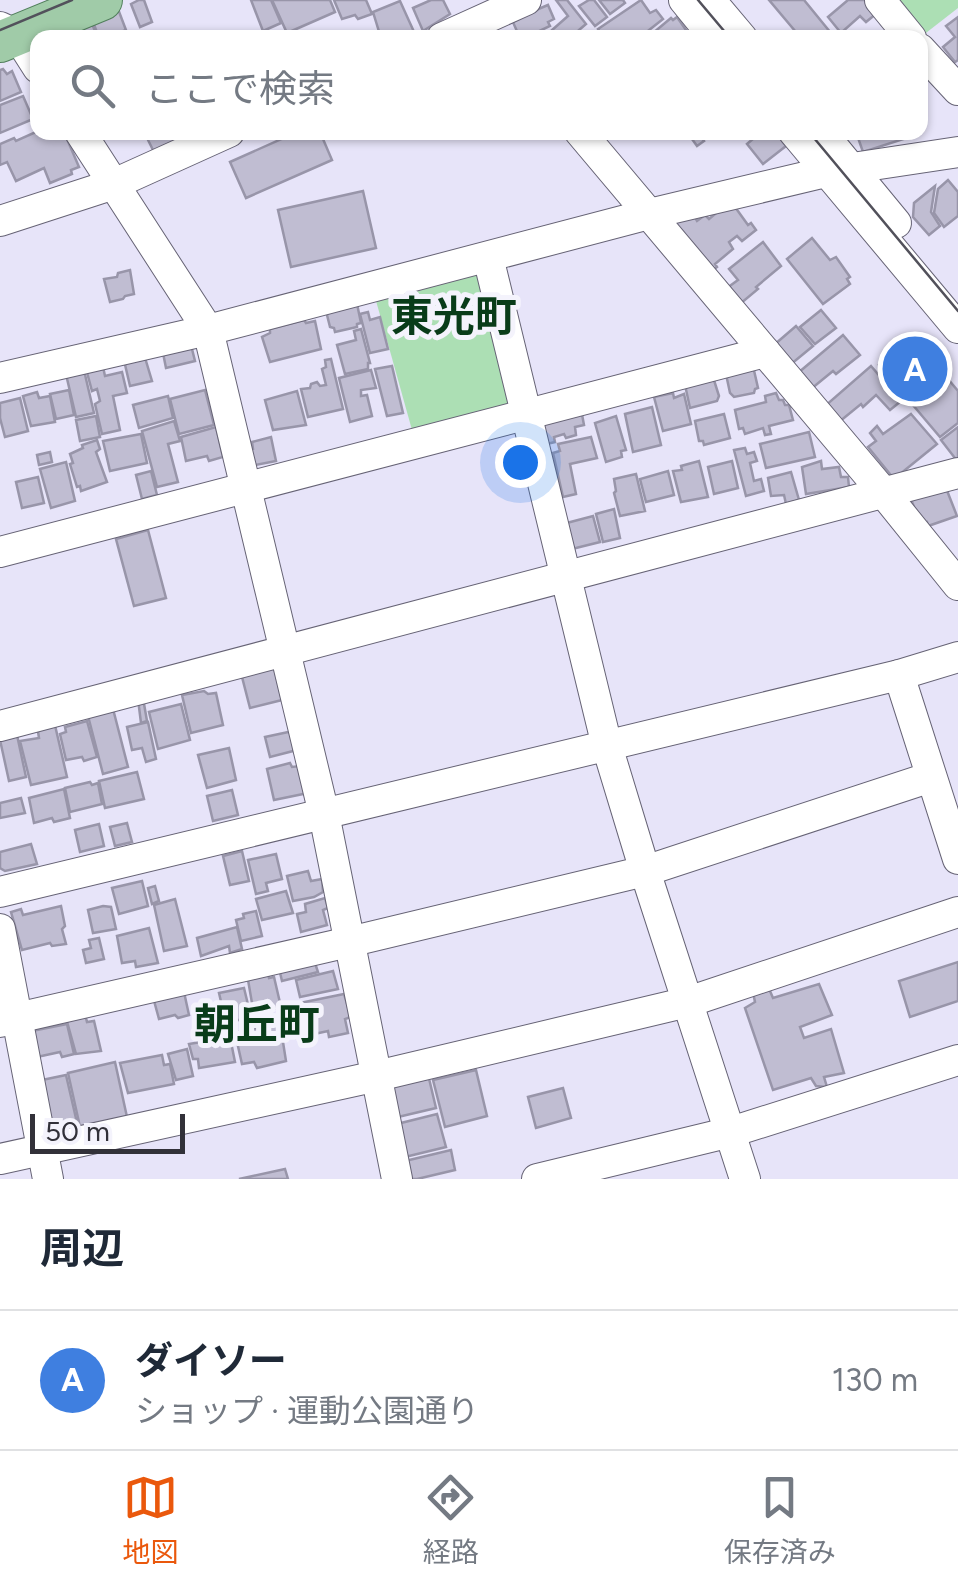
<!DOCTYPE html>
<html lang="ja">
<meta charset="utf-8">
<style>
:root{--surface:#fff;--page:#f2f2f3;--text:#1f2937;--muted:#747a83;--line:#e0e1e3;--accent:#ea580c}
body{margin:0;font-family:Figtree,"Noto Sans JP",sans-serif;background:var(--page);color:var(--text)}
.scale{position:absolute;left:30px;bottom:25px;width:155px;box-sizing:border-box;padding-left:10px;border:5px solid #323139;border-top:0;font-size:28px;line-height:35px;white-space:nowrap;color:#323139;-webkit-text-stroke:8px #f4f3fc;paint-order:stroke}
.you{position:absolute;left:520px;top:462px;width:35px;height:35px;margin:-25px;border:8px solid #fff;border-radius:50%;background:#1a73e8;box-shadow:0 0 0 15px #1a73e833}
.badge{display:grid;place-items:center;width:65px;height:65px;border-radius:50%;background:var(--accent);color:#fff;font-size:32px;font-weight:700}
.pin{position:absolute;translate:-50% -50%;border:5px solid #fff;box-shadow:0 2px 10px #0006}
.list{margin:0;padding:0;list-style:none}
h2{display:flex;justify-content:space-between;align-items:center;height:130px;margin:0;padding:0 40px;font-size:42px}
h2 small{font-size:32px;font-weight:400;color:var(--muted)}
.list li{display:grid;grid-template-columns:65px 1fr auto;gap:30px;align-items:center;box-sizing:border-box;height:140px;padding:0 40px;border-top:2px solid var(--line)}
.list b{display:block;font-size:38px;white-space:nowrap}
.list p{margin:0;font-size:32px;white-space:nowrap;color:var(--muted)}
.list em{font-size:32px;font-style:normal;color:var(--muted)}
.icon{flex:none;width:55px;height:55px;fill:none;stroke:currentColor;stroke-width:2;stroke-linecap:round;stroke-linejoin:round}
.map{position:relative;flex:none;width:958px;height:1179px;overflow:hidden}
.search{position:absolute;background:var(--surface);box-shadow:0 2px 8px #0004;left:30px;right:30px;top:30px;height:110px;display:flex;align-items:center;gap:25px;box-sizing:border-box;padding:0 35px;border-radius:20px;color:var(--muted);font-size:38px}
.sheet{height:270px;background:var(--surface)}
nav{display:flex;justify-content:space-around;align-items:center;box-sizing:border-box;height:140px;border-top:2px solid var(--line);background:var(--surface);font-size:28px;color:var(--muted)}
nav a{display:grid;justify-items:center;gap:5px}
nav .on{color:var(--accent)}
.map>svg:first-child{display:block}
</style>
<div class="map">
<svg width="958" height="1179" viewBox="0 0 958 1179">
<rect width="100%" height="100%" fill="#e7e4f9"/>
<!-- park -->
<g fill="#acdfb4">
<path d="M 893,0 L 958,0 L 958,8 L 922,36 Z"/>
<path d="M 478,272 L 511,397 L 506,406 L 412,430 L 373,290 Z"/>
</g>
<!-- building -->
<g fill="#c0bdd2" stroke="#9895a9" stroke-width="2.5">
<path d="M 139,0 L 144,0 L 152,22 L 140,27 L 131,4 Z"/>
<path d="M 251,0 L 271,0 L 281,23 L 263,31 Z"/>
<path d="M 272,0 L 330,0 L 335,12 L 287,33 Z"/>
<path d="M 334,0 L 366,0 L 372,14 L 358,19 L 355,15 L 342,19 Z"/>
<path d="M 431,0 L 443,0 L 450,14 L 423,31 L 413,8 Z"/>
<path d="M 556,0 L 567,0 L 586,24 L 579,30 L 581,33 L 576,38 L 543,38 L 568,16 Z"/>
<path d="M 589,0 L 594,0 L 607,17 L 595,26 L 579,6 Z"/>
<path d="M 599,0 L 623,0 L 625,3 L 610,14 Z"/>
<path d="M 641,0 L 650,13 L 656,10 L 663,19 L 639,38 L 604,38 L 598,29 Z"/>
<path d="M 769,0 L 804,0 L 835,38 L 801,38 Z"/>
<path d="M 848,0 L 866,0 L 877,13 L 866,22 L 860,16 L 841,33 L 828,17 Z"/>
<path d="M 400,1 L 415,34 L 406,38 L 381,38 L 373,12 Z"/>
<path d="M 548,5 L 554,19 L 548,22 L 550,26 L 525,38 L 520,38 L 512,20 Z"/>
<path d="M 118,9 L 126,30 L 121,32 L 124,38 L 99,38 L 92,19 Z"/>
<path d="M 677,17 L 686,30 L 683,32 L 684,35 L 682,38 L 656,38 L 653,33 L 671,18 L 673,20 Z"/>
<path d="M 958,17 L 958,60 L 955,62 L 943,47 L 955,37 L 946,26 Z"/>
<path d="M 92,24 L 98,38 L 76,38 L 74,32 Z"/>
<path d="M 3,69 L 7,74 L 12,71 L 21,92 L 0,101 L 0,70 Z"/>
<path d="M 23,96 L 33,119 L 0,133 L 0,105 Z"/>
<path d="M 38,131 L 64,132 L 79,167 L 71,170 L 72,174 L 50,183 L 44,168 L 16,181 L 7,162 L 0,165 L 0,144 L 14,138 L 16,141 Z"/>
<path d="M 147,132 L 198,132 L 155,154 L 148,140 Z"/>
<path d="M 297,132 L 320,132 L 332,160 L 246,198 L 230,162 Z"/>
<path d="M 687,132 L 697,132 L 704,141 L 697,146 Z"/>
<path d="M 761,132 L 775,132 L 786,146 L 763,164 L 747,144 Z"/>
<path d="M 856,132 L 915,132 L 916,135 L 863,152 Z"/>
<path d="M 948,180 L 958,192 L 958,216 L 944,227 L 934,213 L 938,189 Z"/>
<path d="M 935,186 L 931,212 L 940,226 L 929,235 L 913,217 L 914,203 Z"/>
<path d="M 363,191 L 376,248 L 291,267 L 278,210 Z"/>
<path d="M 735,207 L 748,225 L 751,223 L 756,230 L 742,241 L 737,236 L 729,242 L 733,249 L 715,264 L 717,267 L 712,271 L 673,223 L 693,214 L 697,221 L 705,215 L 709,219 L 721,209 Z"/>
<path d="M 812,238 L 830,260 L 836,257 L 850,277 L 847,279 L 850,284 L 823,304 L 787,259 Z"/>
<path d="M 763,242 L 781,266 L 756,287 L 758,289 L 740,304 L 727,288 L 738,280 L 729,269 Z"/>
<path d="M 130,270 L 134,294 L 125,296 L 123,299 L 110,302 L 104,279 L 117,277 L 118,273 Z"/>
<path d="M 356,299 L 361,323 L 357,324 L 357,327 L 335,332 L 334,328 L 330,327 L 325,307 Z"/>
<path d="M 821,310 L 836,328 L 815,344 L 800,327 Z"/>
<path d="M 368,312 L 370,320 L 380,317 L 388,349 L 370,353 L 360,314 Z"/>
<path d="M 304,320 L 306,323 L 315,321 L 321,349 L 270,362 L 262,337 L 270,333 L 270,329 Z"/>
<path d="M 796,326 L 813,346 L 790,365 L 774,345 Z"/>
<path d="M 361,329 L 370,363 L 368,363 L 368,369 L 345,374 L 337,345 L 356,340 L 354,331 Z"/>
<path d="M 843,335 L 860,355 L 836,374 L 833,371 L 811,389 L 798,373 Z"/>
<path d="M 912,336 L 958,391 L 958,423 L 940,437 L 879,365 Z"/>
<path d="M 190,341 L 195,361 L 166,368 L 162,348 Z"/>
<path d="M 143,351 L 152,381 L 130,386 L 123,356 Z"/>
<path d="M 331,359 L 343,409 L 308,417 L 301,389 L 310,388 L 311,384 L 317,382 L 320,386 L 326,385 L 322,369 L 326,367 L 325,360 Z"/>
<path d="M 102,362 L 105,376 L 122,372 L 127,393 L 113,396 L 120,430 L 102,434 L 95,404 L 100,401 L 97,389 L 92,391 L 85,365 Z"/>
<path d="M 83,366 L 94,413 L 76,417 L 65,370 Z"/>
<path d="M 392,366 L 403,413 L 387,416 L 375,369 Z"/>
<path d="M 753,366 L 758,388 L 755,389 L 754,393 L 734,397 L 730,393 L 726,374 Z"/>
<path d="M 871,366 L 901,401 L 890,410 L 876,395 L 863,407 L 861,404 L 839,422 L 825,406 Z"/>
<path d="M 371,370 L 376,388 L 361,390 L 361,396 L 367,395 L 372,416 L 350,422 L 339,378 Z"/>
<path d="M 713,377 L 719,396 L 717,401 L 690,408 L 685,385 Z"/>
<path d="M 69,390 L 74,415 L 56,419 L 50,394 Z"/>
<path d="M 205,390 L 214,425 L 179,434 L 170,399 Z"/>
<path d="M 297,391 L 306,425 L 273,430 L 265,400 Z"/>
<path d="M 37,392 L 39,398 L 50,396 L 55,422 L 31,426 L 23,396 Z"/>
<path d="M 673,393 L 674,398 L 684,394 L 691,424 L 663,431 L 654,397 Z"/>
<path d="M 776,393 L 779,400 L 783,400 L 785,405 L 789,405 L 793,420 L 769,426 L 771,434 L 765,435 L 763,428 L 745,434 L 743,428 L 739,429 L 735,410 L 766,402 L 765,396 Z"/>
<path d="M 168,396 L 173,418 L 139,428 L 133,405 Z"/>
<path d="M 20,398 L 28,431 L 5,437 L 0,418 L 0,403 Z"/>
<path d="M 652,407 L 661,445 L 633,452 L 625,414 Z"/>
<path d="M 581,409 L 584,425 L 575,427 L 576,435 L 566,438 L 564,434 L 554,437 L 555,442 L 543,445 L 542,419 Z"/>
<path d="M 724,414 L 730,438 L 704,445 L 703,441 L 699,441 L 695,421 Z"/>
<path d="M 911,414 L 937,444 L 894,479 L 868,447 L 876,441 L 870,433 L 877,426 L 883,434 Z"/>
<path d="M 96,416 L 100,437 L 80,441 L 76,420 Z"/>
<path d="M 616,416 L 626,450 L 621,451 L 622,457 L 606,462 L 595,423 Z"/>
<path d="M 174,421 L 180,441 L 168,444 L 178,482 L 157,487 L 142,431 Z"/>
<path d="M 216,427 L 223,457 L 209,461 L 207,456 L 186,461 L 181,437 Z"/>
<path d="M 958,427 L 958,462 L 941,440 Z"/>
<path d="M 809,432 L 815,457 L 766,468 L 760,444 Z"/>
<path d="M 141,434 L 147,463 L 110,471 L 103,441 Z"/>
<path d="M 271,437 L 276,461 L 250,466 L 247,451 L 253,449 L 252,442 Z"/>
<path d="M 591,437 L 597,458 L 570,464 L 576,494 L 563,497 L 553,453 L 560,451 L 558,444 Z"/>
<path d="M 97,440 L 100,449 L 96,452 L 107,482 L 81,491 L 80,486 L 77,487 L 70,464 L 73,463 L 70,454 L 83,448 L 82,445 Z"/>
<path d="M 745,448 L 747,454 L 754,452 L 757,461 L 750,463 L 754,481 L 761,479 L 764,491 L 746,496 L 734,450 Z"/>
<path d="M 50,452 L 52,462 L 39,465 L 37,455 Z"/>
<path d="M 699,461 L 708,497 L 681,502 L 673,471 L 682,470 L 681,466 Z"/>
<path d="M 732,461 L 738,488 L 714,494 L 708,467 Z"/>
<path d="M 821,461 L 822,469 L 839,467 L 841,477 L 848,477 L 849,487 L 806,494 L 802,467 Z"/>
<path d="M 66,462 L 75,501 L 51,508 L 40,469 Z"/>
<path d="M 151,471 L 157,495 L 142,499 L 136,475 Z"/>
<path d="M 668,471 L 674,495 L 646,502 L 640,479 Z"/>
<path d="M 791,472 L 799,500 L 786,504 L 784,495 L 771,496 L 768,478 Z"/>
<path d="M 636,474 L 645,511 L 620,516 L 614,493 L 616,491 L 614,479 Z"/>
<path d="M 38,477 L 44,503 L 22,508 L 16,482 Z"/>
<path d="M 946,488 L 957,516 L 928,526 L 927,522 L 923,523 L 917,515 L 911,499 Z"/>
<path d="M 614,509 L 620,538 L 603,542 L 596,514 Z"/>
<path d="M 593,516 L 600,542 L 568,550 L 563,524 Z"/>
<path d="M 148,530 L 166,598 L 134,606 L 116,539 Z"/>
<path d="M 273,663 L 282,700 L 250,708 L 241,673 Z"/>
<path d="M 204,691 L 208,694 L 216,693 L 223,725 L 191,733 L 182,695 Z"/>
<path d="M 143,698 L 147,721 L 141,723 L 138,699 Z"/>
<path d="M 181,704 L 190,740 L 158,749 L 149,712 Z"/>
<path d="M 112,705 L 128,767 L 103,774 L 87,712 Z"/>
<path d="M 54,721 L 67,777 L 31,785 L 20,741 L 39,738 L 37,725 Z"/>
<path d="M 87,721 L 97,757 L 84,761 L 82,757 L 66,760 L 60,734 L 66,732 L 65,727 Z"/>
<path d="M 148,722 L 156,759 L 146,762 L 142,748 L 132,750 L 127,727 Z"/>
<path d="M 293,731 L 297,750 L 270,757 L 265,737 Z"/>
<path d="M 17,735 L 26,777 L 9,781 L 0,740 Z"/>
<path d="M 229,748 L 236,780 L 207,788 L 198,755 Z"/>
<path d="M 290,763 L 292,767 L 300,766 L 308,793 L 274,800 L 267,769 Z"/>
<path d="M 137,772 L 144,799 L 105,808 L 99,781 Z"/>
<path d="M 90,782 L 92,785 L 98,783 L 102,804 L 70,812 L 65,788 Z"/>
<path d="M 64,789 L 70,818 L 54,822 L 52,818 L 34,823 L 29,798 Z"/>
<path d="M 232,790 L 238,815 L 213,821 L 207,796 Z"/>
<path d="M 21,798 L 25,813 L 0,818 L 0,803 Z"/>
<path d="M 127,823 L 132,842 L 115,846 L 110,827 Z"/>
<path d="M 99,824 L 104,846 L 80,852 L 75,830 Z"/>
<path d="M 31,844 L 37,864 L 5,871 L 0,868 L 0,852 Z"/>
<path d="M 242,851 L 249,881 L 230,885 L 223,856 Z"/>
<path d="M 276,854 L 282,879 L 266,883 L 268,891 L 256,894 L 248,860 Z"/>
<path d="M 308,871 L 311,881 L 322,879 L 323,892 L 314,897 L 293,901 L 287,876 Z"/>
<path d="M 142,881 L 148,906 L 119,914 L 112,888 Z"/>
<path d="M 155,886 L 159,901 L 152,904 L 148,888 Z"/>
<path d="M 286,891 L 293,913 L 262,920 L 256,899 Z"/>
<path d="M 325,898 L 328,908 L 323,910 L 327,925 L 301,932 L 297,914 L 306,912 L 305,904 Z"/>
<path d="M 175,899 L 187,946 L 164,951 L 154,905 Z"/>
<path d="M 61,906 L 65,926 L 62,929 L 66,944 L 52,946 L 50,943 L 22,950 L 11,912 L 21,909 L 23,915 Z"/>
<path d="M 103,906 L 111,907 L 116,929 L 93,933 L 88,910 Z"/>
<path d="M 256,911 L 262,936 L 241,941 L 236,920 L 244,918 L 243,914 Z"/>
<path d="M 237,927 L 242,949 L 230,953 L 229,946 L 201,956 L 197,938 Z"/>
<path d="M 149,928 L 158,963 L 136,967 L 135,961 L 122,963 L 117,936 Z"/>
<path d="M 99,938 L 104,959 L 86,963 L 83,950 L 91,948 L 89,940 Z"/>
<path d="M 958,962 L 958,1001 L 910,1017 L 899,981 Z"/>
<path d="M 315,963 L 318,972 L 282,981 L 278,964 Z"/>
<path d="M 267,968 L 269,978 L 274,977 L 281,1007 L 259,1012 L 253,1009 L 247,974 Z"/>
<path d="M 333,971 L 338,989 L 300,997 L 296,980 Z"/>
<path d="M 767,984 L 773,998 L 819,984 L 832,1015 L 800,1027 L 804,1038 L 831,1029 L 844,1073 L 824,1077 L 827,1087 L 816,1086 L 811,1078 L 773,1090 L 745,1008 L 755,1002 L 752,988 Z"/>
<path d="M 244,988 L 251,1017 L 226,1023 L 219,993 Z"/>
<path d="M 184,992 L 189,1015 L 178,1018 L 175,1015 L 159,1019 L 153,997 Z"/>
<path d="M 344,994 L 351,1017 L 345,1019 L 348,1033 L 329,1037 L 328,1031 L 296,1038 L 290,1005 Z"/>
<path d="M 217,1013 L 223,1032 L 206,1037 L 201,1016 Z"/>
<path d="M 85,1014 L 87,1022 L 94,1021 L 101,1051 L 76,1054 L 66,1018 Z"/>
<path d="M 280,1023 L 286,1061 L 257,1068 L 254,1062 L 242,1064 L 235,1033 Z"/>
<path d="M 67,1024 L 74,1054 L 62,1057 L 60,1052 L 37,1057 L 32,1031 Z"/>
<path d="M 230,1037 L 235,1062 L 199,1068 L 198,1059 L 193,1059 L 189,1044 Z"/>
<path d="M 187,1049 L 193,1076 L 176,1080 L 168,1054 Z"/>
<path d="M 162,1055 L 164,1065 L 170,1064 L 174,1084 L 128,1093 L 120,1063 Z"/>
<path d="M 115,1062 L 127,1117 L 80,1127 L 68,1073 Z"/>
<path d="M 427,1070 L 436,1108 L 398,1117 L 389,1080 Z"/>
<path d="M 476,1070 L 487,1116 L 445,1127 L 433,1080 Z"/>
<path d="M 66,1075 L 78,1127 L 57,1132 L 51,1128 L 42,1080 Z"/>
<path d="M 563,1088 L 571,1118 L 536,1128 L 528,1097 Z"/>
<path d="M 437,1114 L 446,1147 L 405,1157 L 397,1124 Z"/>
<path d="M 451,1150 L 455,1170 L 417,1179 L 405,1179 L 401,1162 Z"/>
<path d="M 285,1169 L 288,1179 L 239,1179 Z"/>
</g>
<g fill="none" stroke-linecap="round" stroke-linejoin="round">
<defs>
<g id="minor">
<path d="M 684,0 L 715,38"/>
<path d="M 710,0 L 742,38"/>
<path d="M 880,0 L 911,38"/>
<path d="M 0,27 L 17,35 L 38,68"/>
<path d="M 442,38 L 526,0"/>
<path d="M 920,49 L 958,90"/>
<path d="M 80,132 L 208,330 L 324,814 L 397,1179"/>
<path d="M 580,132 L 883,492 L 958,585"/>
<path d="M 794,132 L 958,328"/>
<path d="M 821,132 L 896,223"/>
<path d="M 0,221 L 114,184 L 229,132"/>
<path d="M 488,257 L 607,746 L 645,871 L 745,1179"/>
<path d="M 0,378 L 208,330 L 649,214 L 826,172 L 958,152"/>
<path d="M 0,552 L 765,352"/>
<path d="M 899,675 L 958,859"/>
<path d="M 0,726 L 958,473"/>
<path d="M 0,892 L 899,675 L 958,657"/>
<path d="M 0,929 L 48,1179"/>
<path d="M 0,1022 L 349,942 L 645,871 L 931,777"/>
<path d="M 0,1159 L 377,1076 L 688,1002 L 958,912"/>
<path d="M 537,1179 L 731,1132 L 958,1060"/>
</g>
<path id="major" d="M 0,42 L 102,0"/>
</defs>
<!-- minor casing -->
<use href="#minor" stroke="#666375" stroke-width="32"/>
<!-- major casing -->
<use href="#major" stroke="#507e5b" stroke-width="42"/>
<!-- minor -->
<use href="#minor" stroke="#fff" stroke-width="30"/>
<!-- major -->
<use href="#major" stroke="#a0cba8" stroke-width="40"/>
<!-- tram -->
<g stroke="#52515b" stroke-width="2.5">
<path d="M 698,0 L 730,38"/>
<path d="M 0,30 L 72,0"/>
<path d="M 809,132 L 958,311"/>
</g>
</g>
<g text-anchor="middle" stroke-width="10" stroke-linejoin="round" paint-order="stroke">
<!-- quarter labels -->
<g font-size="42" font-weight="bold" fill="#093c19" stroke="#f4f3fc">
<text x="454" y="331">東光町</text>
<text x="257" y="1039">朝丘町</text>
</g>
</g>
</svg>
<div class="scale">50 m</div>
<div class="you"></div>
<div class="pin badge" style="left:915px;top:369px;background:#3f7fe0">A</div>
<div class="search"><svg class="icon" aria-label="search" viewBox="0 0 24 24"><circle cx="10" cy="10" r="6"/><path d="M15 15l6 6"/></svg>ここで検索</div>
</div>
<section class="sheet">
<h2>周辺<small></small></h2>
<ul class="list">
<li><span class="badge" style="background:#3f7fe0">A</span><div><b>ダイソー</b><p>ショップ · 運動公園通り</p></div><em>130 m</em></li>
</ul>
</section>
<nav>
<a class="on"><svg class="icon" aria-label="map" viewBox="0 0 24 24"><path d="M3 6l6-2 6 2 6-2v14l-6 2-6-2-6 2zM9 4v14M15 6v14"/></svg>地図</a>
<a><svg class="icon" aria-label="directions" viewBox="0 0 24 24"><path d="M12 3l9 9-9 9-9-9zM9 14v-3h6M13 9l2 2-2 2"/></svg>経路</a>
<a><svg class="icon" aria-label="saved" viewBox="0 0 24 24"><path d="M7 4h10v16l-5-4-5 4z"/></svg>保存済み</a>
</nav>
